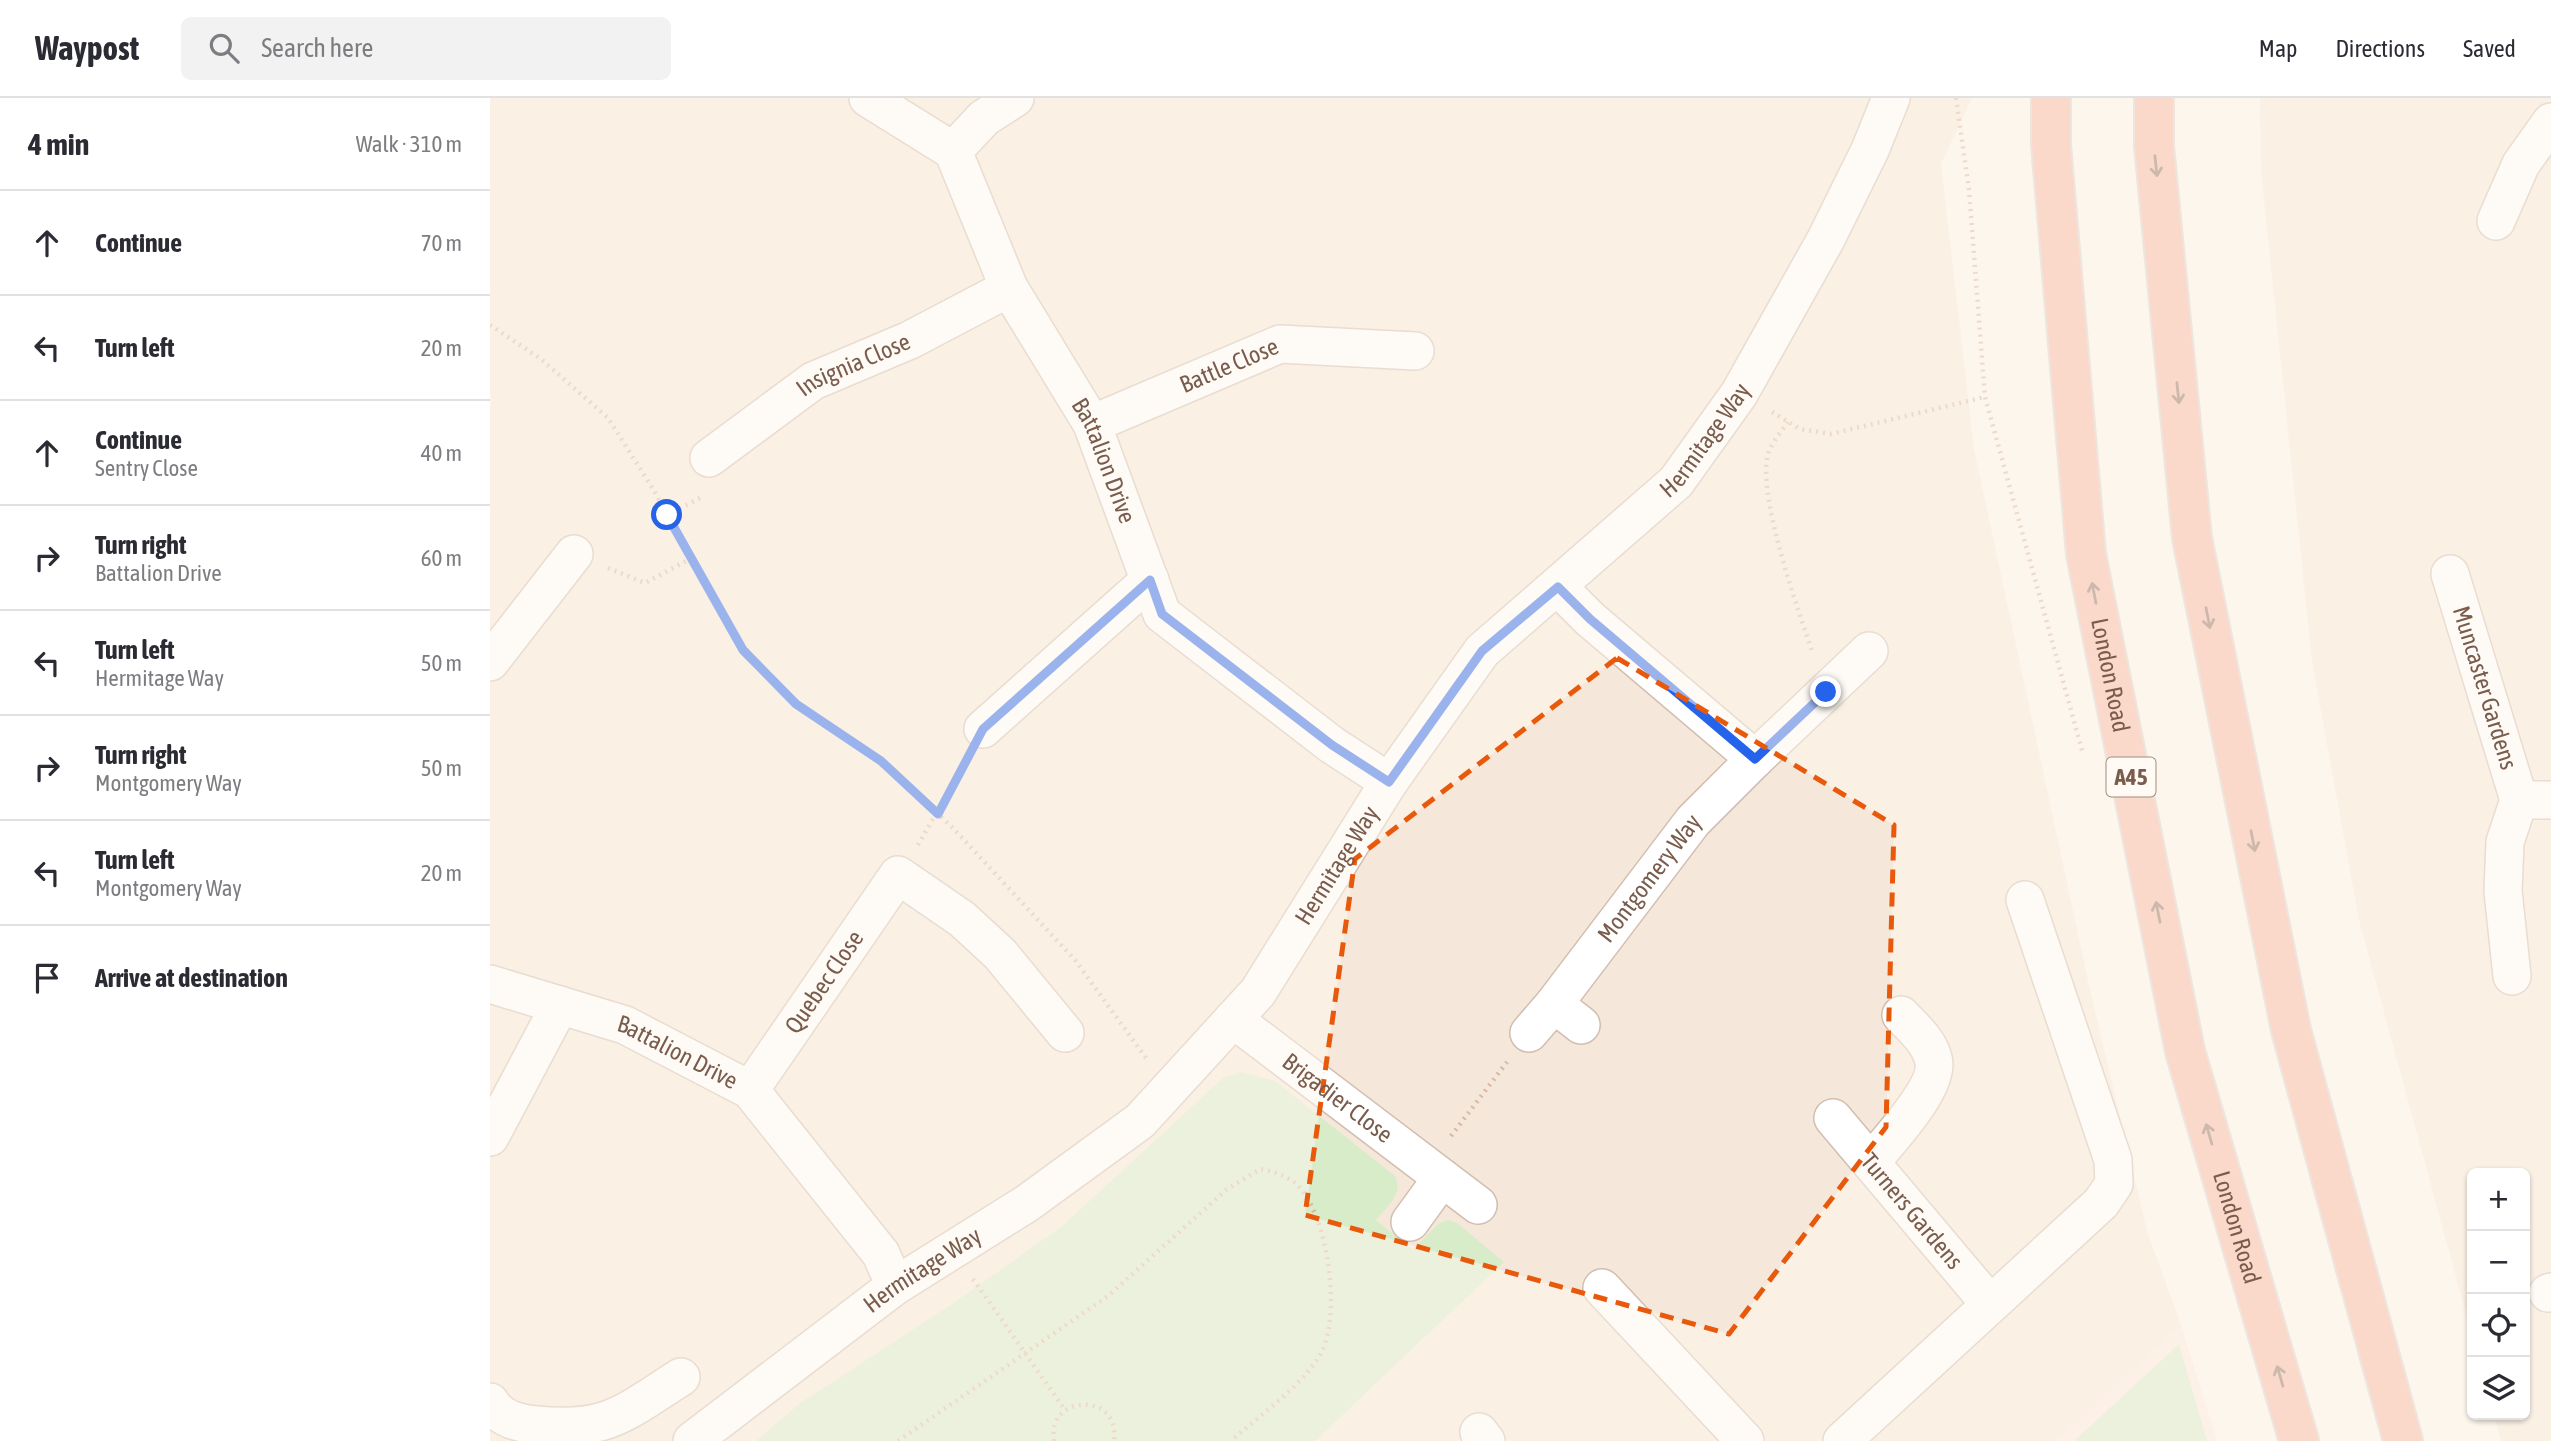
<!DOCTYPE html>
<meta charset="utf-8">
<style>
:root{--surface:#fff;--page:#f2f2f3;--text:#2b2b33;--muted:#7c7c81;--line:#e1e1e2}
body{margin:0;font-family:"Asap Condensed",sans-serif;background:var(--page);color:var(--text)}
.controls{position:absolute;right:21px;bottom:21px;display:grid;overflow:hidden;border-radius:10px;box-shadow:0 2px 5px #0004}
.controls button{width:63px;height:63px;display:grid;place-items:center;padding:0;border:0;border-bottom:2px solid var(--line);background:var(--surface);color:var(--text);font:35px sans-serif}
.stop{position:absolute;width:21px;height:21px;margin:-16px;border:5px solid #2563eb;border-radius:50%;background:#fff}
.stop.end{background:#2563eb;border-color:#fff;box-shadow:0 2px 7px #0008}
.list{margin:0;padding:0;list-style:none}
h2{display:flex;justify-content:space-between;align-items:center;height:91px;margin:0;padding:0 28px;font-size:30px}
h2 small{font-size:23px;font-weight:400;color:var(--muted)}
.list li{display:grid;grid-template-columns:46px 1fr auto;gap:21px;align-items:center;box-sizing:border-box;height:105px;padding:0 28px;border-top:2px solid var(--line)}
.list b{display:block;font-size:26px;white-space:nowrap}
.list p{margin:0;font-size:23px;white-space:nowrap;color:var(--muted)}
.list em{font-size:23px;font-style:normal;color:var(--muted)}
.icon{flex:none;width:38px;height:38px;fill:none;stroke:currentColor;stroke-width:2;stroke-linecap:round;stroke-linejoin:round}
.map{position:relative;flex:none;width:2061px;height:1343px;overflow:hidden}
header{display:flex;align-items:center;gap:42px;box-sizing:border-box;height:98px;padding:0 35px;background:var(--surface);border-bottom:2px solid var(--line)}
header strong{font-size:33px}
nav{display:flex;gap:38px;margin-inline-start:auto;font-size:24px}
.search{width:490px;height:63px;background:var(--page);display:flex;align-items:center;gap:18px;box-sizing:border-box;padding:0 24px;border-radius:10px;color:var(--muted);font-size:26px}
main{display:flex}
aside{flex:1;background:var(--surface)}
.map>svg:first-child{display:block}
</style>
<header>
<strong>Waypost</strong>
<div class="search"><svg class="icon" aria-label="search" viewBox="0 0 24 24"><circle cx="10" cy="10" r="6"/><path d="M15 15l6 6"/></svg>Search here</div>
<nav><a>Map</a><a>Directions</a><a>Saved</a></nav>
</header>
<main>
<aside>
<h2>4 min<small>Walk · 310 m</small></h2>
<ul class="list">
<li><svg class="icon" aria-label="ahead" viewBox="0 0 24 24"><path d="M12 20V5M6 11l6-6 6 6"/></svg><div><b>Continue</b></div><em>70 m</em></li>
<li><svg class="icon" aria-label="left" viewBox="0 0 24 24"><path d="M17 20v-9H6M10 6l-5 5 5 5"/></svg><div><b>Turn left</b></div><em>20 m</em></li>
<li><svg class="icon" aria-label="ahead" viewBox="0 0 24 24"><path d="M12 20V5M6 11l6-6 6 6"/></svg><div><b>Continue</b><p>Sentry Close</p></div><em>40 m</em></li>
<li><svg class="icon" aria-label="right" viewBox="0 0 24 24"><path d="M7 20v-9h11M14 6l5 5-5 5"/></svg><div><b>Turn right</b><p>Battalion Drive</p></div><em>60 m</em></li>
<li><svg class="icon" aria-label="left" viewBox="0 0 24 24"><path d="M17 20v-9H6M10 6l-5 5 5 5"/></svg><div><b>Turn left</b><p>Hermitage Way</p></div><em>50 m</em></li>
<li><svg class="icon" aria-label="right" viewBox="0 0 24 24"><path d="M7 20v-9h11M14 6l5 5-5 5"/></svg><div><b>Turn right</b><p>Montgomery Way</p></div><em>50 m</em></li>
<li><svg class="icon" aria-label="left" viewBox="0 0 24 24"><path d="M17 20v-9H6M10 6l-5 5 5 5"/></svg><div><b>Turn left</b><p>Montgomery Way</p></div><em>20 m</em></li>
<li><svg class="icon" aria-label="arrive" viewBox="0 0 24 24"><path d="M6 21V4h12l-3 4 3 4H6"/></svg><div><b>Arrive at destination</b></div></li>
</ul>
</aside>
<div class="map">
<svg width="2061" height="1343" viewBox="0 0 2061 1343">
<rect width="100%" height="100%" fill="#fdf6ec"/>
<!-- residential -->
<g fill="#f5e8da">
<path d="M 0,0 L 1482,0 L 1451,66 L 1484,351 L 1598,883 L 1657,1133 L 1691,1227 L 1566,1343 L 0,1343 Z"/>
<path d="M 1770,0 L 2061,0 L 2061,1343 L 2011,1343 L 2004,1317 L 2035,1317 L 2035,1075 L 1982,1075 L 1982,1238 L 1869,822 L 1822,563 L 1771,73 Z"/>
</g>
<!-- commercial -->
<path fill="#fde8e0" d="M 1691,1227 L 1727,1343 L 1566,1343 Z"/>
<!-- green -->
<g fill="#d8ecc9">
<path d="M 752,974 L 785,983 L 905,1078 C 914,1096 897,1109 886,1122 L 923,1152 L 948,1126 L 958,1122 L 967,1125 L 1014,1164 L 825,1343 L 266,1343 L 309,1306 L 465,1204 L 571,1129 L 733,980 Z"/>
<path d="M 1689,1246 L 1717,1343 L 1584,1343 Z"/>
</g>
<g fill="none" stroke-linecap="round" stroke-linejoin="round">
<defs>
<g id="minor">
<path id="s1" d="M 378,0 L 463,53 L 519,190 L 602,326 L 672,516 L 842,647 L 899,684"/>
<path d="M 463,53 L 494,20 L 525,0"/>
<path d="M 2006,123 L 2031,66 L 2061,24"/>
<path id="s2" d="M 602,326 L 790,246 L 925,253"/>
<path id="s3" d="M 219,360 L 323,283 L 420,242 L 519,190"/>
<path id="s4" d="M 1960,476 L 2029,702"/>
<path d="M 1068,489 L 1100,521 L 1265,661 L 1379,553"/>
<path d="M 0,564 L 84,456"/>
<path d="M 493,631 L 660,482"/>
<path d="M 2022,878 L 2013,793 L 2015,744 L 2029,702 L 2061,702"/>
<path id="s5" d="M 0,886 L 135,927 L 260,992 L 391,1156 L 405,1188"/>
<path id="s6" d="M 743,921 L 988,1107"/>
<path id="s7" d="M 1091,927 L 1064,906 L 1203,723 L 1265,661"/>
<path d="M 1039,935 L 1064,906"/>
<path id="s8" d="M 260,992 L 408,777 L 472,821 L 510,856 L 575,935"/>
<path id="s9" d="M 1343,1020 L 1500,1206"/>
<path d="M 0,1039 L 70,907"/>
<path d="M 1381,1064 C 1398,1043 1452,987 1443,960 C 1438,942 1423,930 1411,917"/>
<path d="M 920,1124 L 952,1080"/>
<path d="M 1112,1190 L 1255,1343"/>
<path d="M 2058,1195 L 2061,1194"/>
<path d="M 0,1304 C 10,1321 28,1325 46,1327 C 118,1334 134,1315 191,1279"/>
<path d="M 989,1334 L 996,1343"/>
<path id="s10" d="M 202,1343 L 405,1188 L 536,1106 L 650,1023 L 768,894 L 899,684 L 992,553 L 1186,384 L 1249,296 L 1336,141 L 1380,52 L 1401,0"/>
<path d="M 1352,1343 L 1611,1105 L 1624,1086 L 1623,1062 L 1535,802"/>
</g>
<g id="highway">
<path id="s11" d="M 1561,0 L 1561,47 L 1596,456 L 1695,953 L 1809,1343"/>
<path d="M 1664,0 L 1664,48 L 1702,440 L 1801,932 L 1913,1343"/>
</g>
</defs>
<!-- minor casing -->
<use href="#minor" stroke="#d1beb0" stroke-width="40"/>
<!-- highway casing -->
<use href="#highway" stroke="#dad1cd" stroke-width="42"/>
<!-- path -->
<g stroke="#d9b8a5" stroke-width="4.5" stroke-dasharray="2 5" stroke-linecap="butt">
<path d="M 1466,0 L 1479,92 L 1495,299 L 1593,656"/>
<path d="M 0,227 L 51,261 L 118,320 L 163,391 L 253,552 L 306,606 L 391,663 L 463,730 L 585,862 L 656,960"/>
<path d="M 1282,314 L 1310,331 L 1341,336 L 1495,299"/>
<path d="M 1298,324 C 1291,334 1278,349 1277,361 C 1270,406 1308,511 1323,556"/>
<path d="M 177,417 L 214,398"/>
<path d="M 118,470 L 155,485 L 196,463"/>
<path d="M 428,747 L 476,663"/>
<path d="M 961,1038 L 1017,964"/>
<path d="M 483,1181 L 575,1312"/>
<path d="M 408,1343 L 618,1198 L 736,1092 L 770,1071 C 782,1073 795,1077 805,1085 C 839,1114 854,1226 827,1262 C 805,1293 769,1318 741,1343"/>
<path d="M 564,1343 C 556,1296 631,1293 624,1343"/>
</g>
<!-- minor -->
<use href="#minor" stroke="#fff" stroke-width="37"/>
<!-- highway -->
<use href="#highway" stroke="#f7b7a3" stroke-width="38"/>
</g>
<!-- one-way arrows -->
<defs><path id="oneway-shaft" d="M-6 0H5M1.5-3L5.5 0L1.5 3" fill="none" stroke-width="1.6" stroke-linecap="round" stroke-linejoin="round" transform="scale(1.75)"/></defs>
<g stroke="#936e5e">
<use href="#oneway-shaft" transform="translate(1666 68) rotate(84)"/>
<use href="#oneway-shaft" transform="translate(1688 295) rotate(84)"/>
<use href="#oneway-shaft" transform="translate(1604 495) rotate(-101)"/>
<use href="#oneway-shaft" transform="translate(1718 520) rotate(79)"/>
<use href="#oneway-shaft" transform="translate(1763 743) rotate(79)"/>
<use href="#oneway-shaft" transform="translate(1668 814) rotate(-101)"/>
<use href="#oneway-shaft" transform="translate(1719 1036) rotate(-106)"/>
<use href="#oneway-shaft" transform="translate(1790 1278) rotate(-106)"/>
</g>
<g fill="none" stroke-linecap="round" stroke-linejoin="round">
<!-- route -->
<path stroke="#2563eb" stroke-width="9" d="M 177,417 L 253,552 L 306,606 L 391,663 L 448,716 L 493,631 L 660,482 L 672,516 L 842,647 L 899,684 L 992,553 L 1068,489 L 1100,521 L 1265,661 L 1336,594"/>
</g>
<!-- marked area -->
<path d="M0 0H2061V1343H0ZM 1127,560 L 1404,727 L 1396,1029 L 1239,1236 L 815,1117 L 865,761 Z" fill="#fdf6ec" fill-opacity=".55" fill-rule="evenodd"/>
<path fill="none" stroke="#e8590c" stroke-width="5" stroke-dasharray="14 9" stroke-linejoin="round" d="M 1127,560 L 1404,727 L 1396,1029 L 1239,1236 L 815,1117 L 865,761 Z"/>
<g text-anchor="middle" stroke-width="5" stroke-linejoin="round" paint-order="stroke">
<!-- shield labels -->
<rect fill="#fffaf3" stroke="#a28b7f" stroke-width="2" x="1616.5" y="659.5" width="49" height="39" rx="5"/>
<g font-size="23" font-weight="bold" fill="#7a5c4d">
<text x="1641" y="687">A45</text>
</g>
<!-- street labels -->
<g font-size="24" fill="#7a5c4d" stroke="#fffaf3">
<text dy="8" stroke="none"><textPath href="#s3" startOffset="173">Insignia Close</textPath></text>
<text dy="8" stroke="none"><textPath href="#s2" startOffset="149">Battle Close</textPath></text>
<text dy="8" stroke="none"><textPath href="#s10" startOffset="1442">Hermitage Way</textPath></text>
<text dy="8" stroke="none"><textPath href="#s1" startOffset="446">Battalion Drive</textPath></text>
<text dy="8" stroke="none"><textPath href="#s11" startOffset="581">London Road</textPath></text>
<text dy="8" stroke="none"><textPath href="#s4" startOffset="119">Muncaster Gardens</textPath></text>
<text dy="8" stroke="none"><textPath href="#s10" startOffset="875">Hermitage Way</textPath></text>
<text dy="8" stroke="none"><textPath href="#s7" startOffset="192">Montgomery Way</textPath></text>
<text dy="8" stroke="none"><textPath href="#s8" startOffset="131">Quebec Close</textPath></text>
<text dy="8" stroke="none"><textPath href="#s5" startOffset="200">Battalion Drive</textPath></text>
<text dy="8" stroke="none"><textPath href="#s6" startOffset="131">Brigadier Close</textPath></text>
<text dy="8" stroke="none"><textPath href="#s9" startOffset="122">Turners Gardens</textPath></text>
<text dy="8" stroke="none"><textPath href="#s11" startOffset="1148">London Road</textPath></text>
<text dy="8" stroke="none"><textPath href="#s10" startOffset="287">Hermitage Way</textPath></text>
</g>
</g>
</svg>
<div class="controls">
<button>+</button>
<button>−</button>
<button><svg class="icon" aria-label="locate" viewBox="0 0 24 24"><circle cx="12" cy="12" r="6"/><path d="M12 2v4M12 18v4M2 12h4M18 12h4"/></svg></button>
<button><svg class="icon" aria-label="layers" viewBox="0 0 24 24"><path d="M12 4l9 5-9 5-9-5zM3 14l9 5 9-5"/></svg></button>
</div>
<div class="stop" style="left:177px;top:417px"></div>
<div class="stop end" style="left:1336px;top:594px"></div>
</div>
</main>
